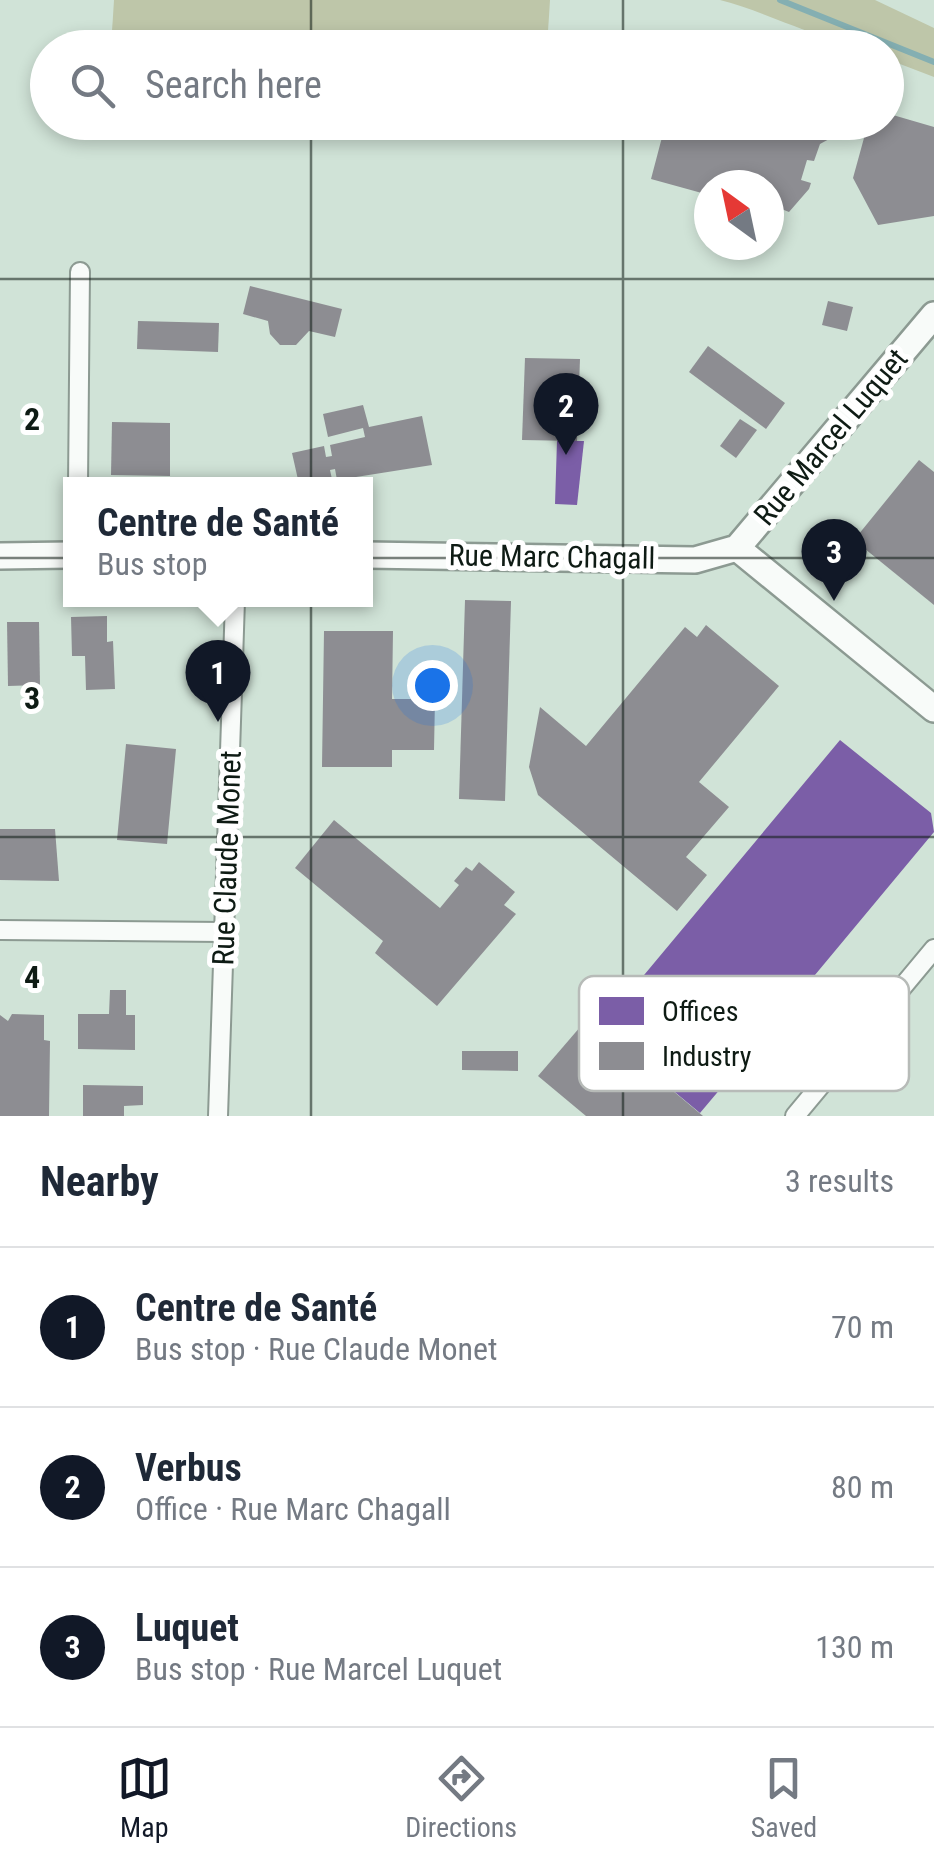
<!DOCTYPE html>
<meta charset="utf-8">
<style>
:root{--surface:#fff;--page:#f2f2f3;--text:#1f2937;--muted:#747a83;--line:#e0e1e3;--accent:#111827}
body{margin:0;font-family:"Roboto Condensed",sans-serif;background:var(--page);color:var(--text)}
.compass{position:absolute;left:694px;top:170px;width:90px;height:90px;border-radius:50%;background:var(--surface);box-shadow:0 5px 15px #0003;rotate:327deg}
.you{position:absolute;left:432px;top:685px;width:35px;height:35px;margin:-25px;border:8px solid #fff;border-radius:50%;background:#1a73e8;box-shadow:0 0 0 15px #1a73e833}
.badge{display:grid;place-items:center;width:65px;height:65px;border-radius:50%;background:var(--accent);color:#fff;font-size:32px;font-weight:700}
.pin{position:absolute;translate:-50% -82px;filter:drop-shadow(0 2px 5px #0008)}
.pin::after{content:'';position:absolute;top:52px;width:35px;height:30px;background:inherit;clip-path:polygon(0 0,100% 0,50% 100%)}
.popup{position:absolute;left:63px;top:477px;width:310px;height:130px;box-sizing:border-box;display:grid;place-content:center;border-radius:0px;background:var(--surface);filter:drop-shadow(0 2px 8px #0005);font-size:32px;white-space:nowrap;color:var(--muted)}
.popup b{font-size:38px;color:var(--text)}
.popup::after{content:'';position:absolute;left:50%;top:100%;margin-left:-20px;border:20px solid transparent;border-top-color:var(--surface)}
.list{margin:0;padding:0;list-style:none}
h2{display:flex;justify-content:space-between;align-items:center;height:130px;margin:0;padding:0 40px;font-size:42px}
h2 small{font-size:32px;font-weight:400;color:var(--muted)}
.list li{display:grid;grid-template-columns:65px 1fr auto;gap:30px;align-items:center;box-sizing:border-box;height:160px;padding:0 40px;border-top:2px solid var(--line)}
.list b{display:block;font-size:38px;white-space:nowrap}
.list p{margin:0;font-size:32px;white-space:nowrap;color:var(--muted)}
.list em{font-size:32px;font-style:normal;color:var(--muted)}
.icon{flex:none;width:55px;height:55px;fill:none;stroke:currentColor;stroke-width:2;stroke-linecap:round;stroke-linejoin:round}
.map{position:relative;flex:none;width:934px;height:1116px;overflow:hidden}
.search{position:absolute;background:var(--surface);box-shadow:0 5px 15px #0003;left:30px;right:30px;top:30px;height:110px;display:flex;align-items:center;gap:25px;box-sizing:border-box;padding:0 35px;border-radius:55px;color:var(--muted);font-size:38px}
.sheet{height:610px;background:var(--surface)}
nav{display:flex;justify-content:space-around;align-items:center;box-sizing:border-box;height:140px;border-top:2px solid var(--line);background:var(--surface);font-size:28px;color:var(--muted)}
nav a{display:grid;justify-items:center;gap:5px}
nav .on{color:var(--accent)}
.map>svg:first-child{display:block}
</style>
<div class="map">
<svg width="934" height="1116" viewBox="0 0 934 1116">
<rect width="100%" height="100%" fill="#d0e3d7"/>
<!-- forest -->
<g fill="#bec6a9">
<path d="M 114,0 L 550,0 L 547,47 L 111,47 Z"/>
<path d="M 720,0 L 875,0 L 934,28 L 934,77 L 887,59 L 886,48 C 830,48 775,14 720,0 Z"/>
</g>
<!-- offices -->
<g fill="#7b5ea7">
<path d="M 557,441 L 584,441 L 577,505 L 555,504 Z"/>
<path d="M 840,740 L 931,813 L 934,832 L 760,1041 L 753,1036 L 741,1050 L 748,1056 L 700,1113 L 599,1029 Z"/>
</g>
<!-- industry -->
<g fill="#8d8d92">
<path d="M 886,113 L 934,127 L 934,216 L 878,225 L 853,178 L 864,138 L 842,132 L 820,144 L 814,161 L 807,160 L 801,180 L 811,183 L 809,189 L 789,212 L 769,204 L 769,185 L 731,178 L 729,185 L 709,185 L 709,195 L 651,179 L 666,122 L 886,122 Z"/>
<path d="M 250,286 L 342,309 L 335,337 L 309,331 L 296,345 L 280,345 L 270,334 L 268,321 L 243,314 Z"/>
<path d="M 828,301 L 853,307 L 847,331 L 822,325 Z"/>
<path d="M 138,321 L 219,323 L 218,352 L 137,349 Z"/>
<path d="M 708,346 L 785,403 L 766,429 L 689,372 Z"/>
<path d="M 525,358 L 580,359 L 577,441 L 522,440 Z"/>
<path d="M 363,405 L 369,427 L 422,416 L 432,465 L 337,480 L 335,469 L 330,470 L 333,484 L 299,484 L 292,453 L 324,446 L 326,457 L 332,456 L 330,445 L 365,437 L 363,428 L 328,437 L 323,414 Z"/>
<path d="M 740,419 L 757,430 L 736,458 L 720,446 Z"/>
<path d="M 112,422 L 170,423 L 170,476 L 111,475 Z"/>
<path d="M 919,460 L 934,472 L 934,605 L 854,540 Z"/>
<path d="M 465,600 L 511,601 L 505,801 L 459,799 Z"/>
<path d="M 107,616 L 107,642 L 113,641 L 115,689 L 86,690 L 85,656 L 72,656 L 71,617 Z"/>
<path d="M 7,622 L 39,622 L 40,685 L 8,686 Z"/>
<path d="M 706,625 L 779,686 L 699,782 L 729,807 L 686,857 L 707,875 L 677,911 L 538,795 L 529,767 L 540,707 L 586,746 L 685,627 L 697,637 Z"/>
<path d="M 324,631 L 393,631 L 392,699 L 435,699 L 434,750 L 392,750 L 392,767 L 322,767 Z"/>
<path d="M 126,744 L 176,749 L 167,844 L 117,840 Z"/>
<path d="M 334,820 L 440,908 L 459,885 L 454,881 L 466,867 L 472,871 L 479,862 L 515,892 L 504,905 L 516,914 L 437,1006 L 375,953 L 383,941 L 295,868 Z"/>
<path d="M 0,829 L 55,829 L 59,881 L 0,880 Z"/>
<path d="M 110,990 L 126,990 L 126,1015 L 135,1015 L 135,1050 L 78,1049 L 78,1014 L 109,1014 Z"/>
<path d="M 12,1014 L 44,1015 L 44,1040 L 50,1041 L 49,1116 L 0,1116 L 0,1015 L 8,1021 Z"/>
<path d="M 587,1019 L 599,1029 L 703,1116 L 586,1116 L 538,1076 Z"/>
<path d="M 462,1051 L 518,1051 L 518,1071 L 462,1070 Z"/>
<path d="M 83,1085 L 143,1086 L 143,1105 L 124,1106 L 124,1116 L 83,1116 Z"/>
</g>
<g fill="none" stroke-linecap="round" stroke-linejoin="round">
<!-- stream -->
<path stroke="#84afb2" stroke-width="6" d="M 780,0 L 934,62"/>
<defs>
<g id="street">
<path d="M 78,484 L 80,272"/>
<path d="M 0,930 L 224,932"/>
<path d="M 218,1116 L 235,600"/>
<path d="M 795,1116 L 934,949"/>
</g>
<g id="secondary">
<path d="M 737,548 L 934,709"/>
<path d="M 366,555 L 695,560 L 737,548 L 934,315"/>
<path d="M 0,556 L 70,555"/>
</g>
</defs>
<!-- street casing -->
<use href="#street" stroke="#8c9a92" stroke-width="22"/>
<!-- secondary casing -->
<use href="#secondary" stroke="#8c9a92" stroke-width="30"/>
<!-- street -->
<use href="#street" stroke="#f8fbf9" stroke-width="18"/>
<!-- secondary -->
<use href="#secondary" stroke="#f8fbf9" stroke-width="25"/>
</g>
<!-- grid -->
<path fill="none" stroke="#0e1b14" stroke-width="2.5" stroke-opacity="0.55" d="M 311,0 L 311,48M 623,0 L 623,48M 311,122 L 311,1116M 623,122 L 623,1116M 0,279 L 934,279M 0,558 L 934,558M 0,837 L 934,837"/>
<g text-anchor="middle" stroke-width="10" stroke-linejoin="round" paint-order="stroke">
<!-- street labels -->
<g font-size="30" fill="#0e1b14" stroke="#fff">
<text transform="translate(831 437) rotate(-50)" y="10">Rue Marcel Luquet</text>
<text transform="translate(552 557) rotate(1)" y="10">Rue Marc Chagall</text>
<text transform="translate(227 858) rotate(-88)" y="10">Rue Claude Monet</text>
</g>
</g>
<!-- legend -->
<rect x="579" y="976" width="330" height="115" rx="15" fill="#fff" stroke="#b7bbb8" stroke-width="2.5"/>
<rect x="599" y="997" width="45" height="28" fill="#7b5ea7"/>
<rect x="599" y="1042" width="45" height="28" fill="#8d8d92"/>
<g font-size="28" fill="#0e1b14">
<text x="662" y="1021">Offices</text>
<text x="662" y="1066">Industry</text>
</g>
<g font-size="32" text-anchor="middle" font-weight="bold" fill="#0e1b14" stroke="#fff" stroke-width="10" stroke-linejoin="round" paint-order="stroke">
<text x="32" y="430">2</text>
<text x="32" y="709">3</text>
<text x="32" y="988">4</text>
</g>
</svg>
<svg class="compass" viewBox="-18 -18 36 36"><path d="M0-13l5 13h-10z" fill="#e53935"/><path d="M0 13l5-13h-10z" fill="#747a83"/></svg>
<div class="you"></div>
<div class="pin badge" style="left:218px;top:722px">1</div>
<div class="popup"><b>Centre de Santé</b>Bus stop</div>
<div class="pin badge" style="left:566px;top:455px">2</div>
<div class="pin badge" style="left:834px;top:601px">3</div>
<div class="search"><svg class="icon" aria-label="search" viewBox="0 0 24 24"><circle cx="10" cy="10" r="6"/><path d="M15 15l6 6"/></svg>Search here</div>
</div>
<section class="sheet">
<h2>Nearby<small>3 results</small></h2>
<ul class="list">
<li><span class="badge">1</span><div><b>Centre de Santé</b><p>Bus stop · Rue Claude Monet</p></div><em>70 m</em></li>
<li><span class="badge">2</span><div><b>Verbus</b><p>Office · Rue Marc Chagall</p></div><em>80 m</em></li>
<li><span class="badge">3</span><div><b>Luquet</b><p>Bus stop · Rue Marcel Luquet</p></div><em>130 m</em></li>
</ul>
</section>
<nav>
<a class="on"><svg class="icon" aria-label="map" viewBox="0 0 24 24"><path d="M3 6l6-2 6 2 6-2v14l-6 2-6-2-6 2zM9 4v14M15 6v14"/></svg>Map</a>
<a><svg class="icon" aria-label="directions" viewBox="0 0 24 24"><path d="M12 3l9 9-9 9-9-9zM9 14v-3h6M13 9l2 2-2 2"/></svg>Directions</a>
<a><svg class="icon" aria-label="saved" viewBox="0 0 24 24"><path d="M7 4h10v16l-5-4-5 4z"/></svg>Saved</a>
</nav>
